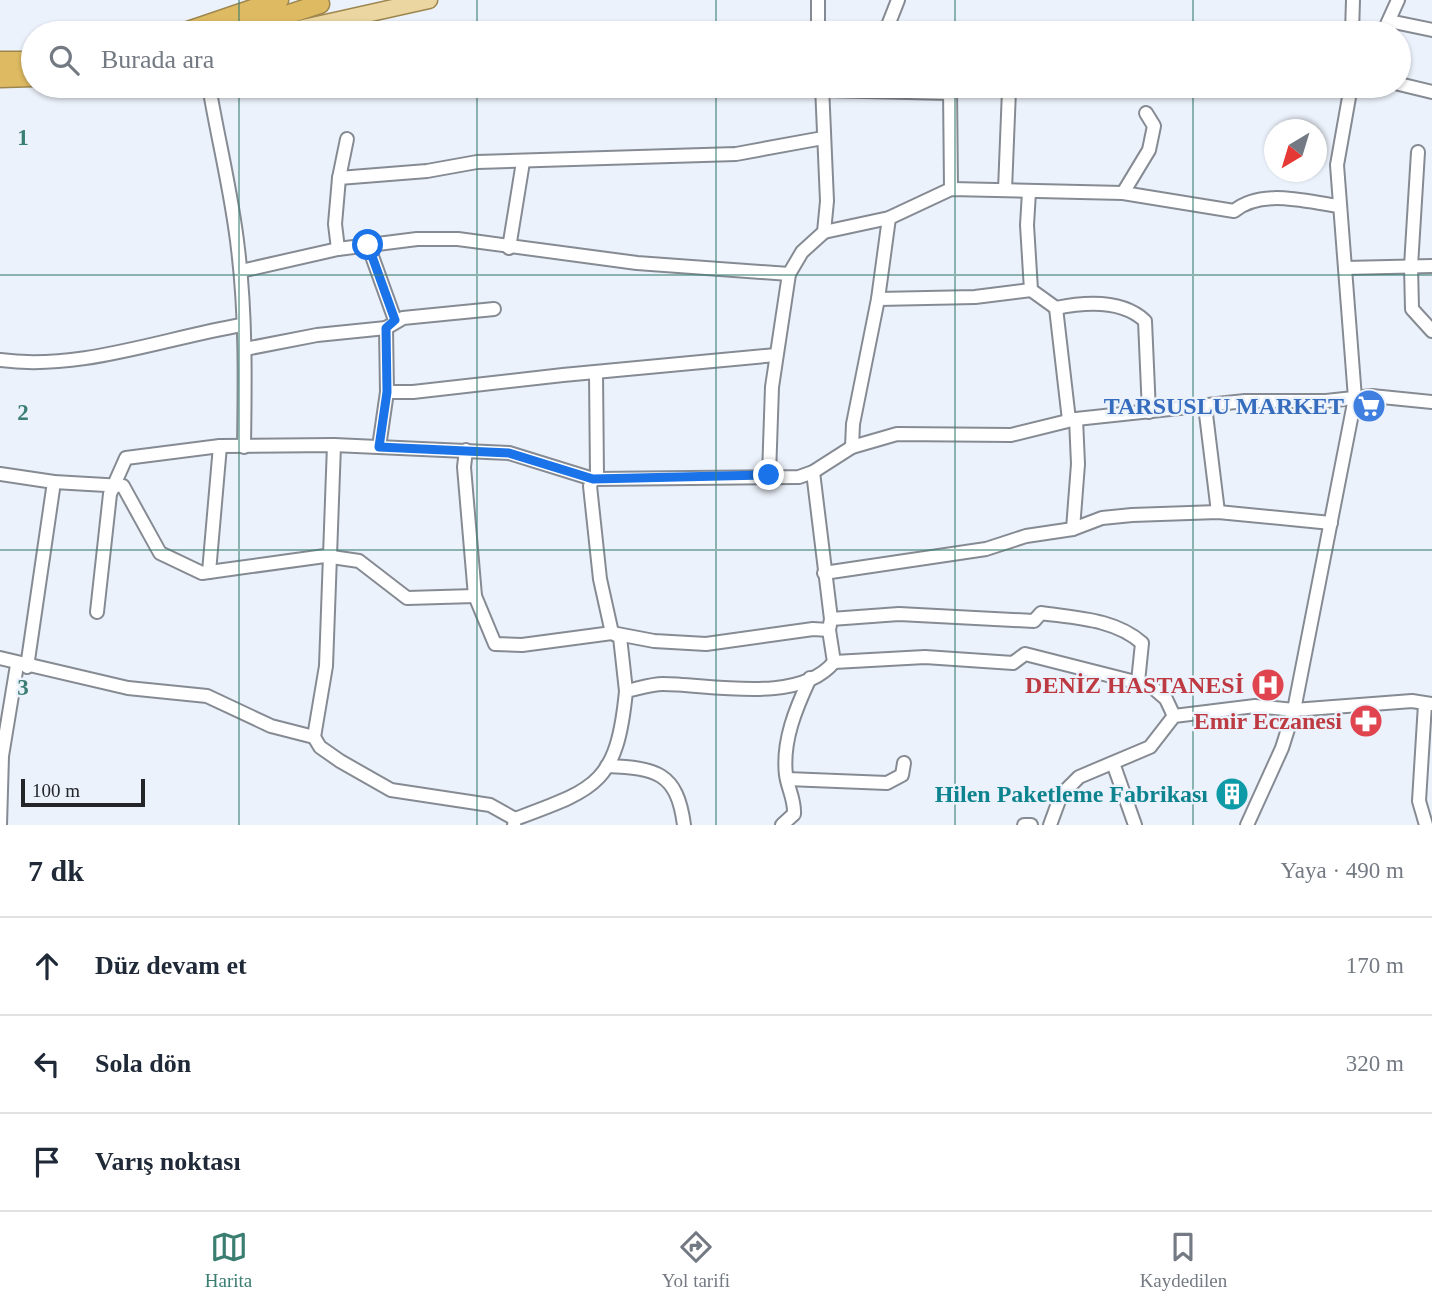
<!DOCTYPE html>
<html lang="tr">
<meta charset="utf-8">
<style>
:root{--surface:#fff;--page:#f2f2f3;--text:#1f2937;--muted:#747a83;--line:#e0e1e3;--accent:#3a7d71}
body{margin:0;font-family:Georgia,serif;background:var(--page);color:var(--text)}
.compass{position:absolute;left:1264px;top:119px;width:63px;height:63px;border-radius:50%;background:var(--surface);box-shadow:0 2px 5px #0004;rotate:218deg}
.scale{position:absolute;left:21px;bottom:18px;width:124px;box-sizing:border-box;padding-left:7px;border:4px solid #232529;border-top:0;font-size:19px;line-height:24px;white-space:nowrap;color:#232529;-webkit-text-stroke:5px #ecf2fb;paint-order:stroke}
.stop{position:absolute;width:21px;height:21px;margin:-16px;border:5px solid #1a73e8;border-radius:50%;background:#fff}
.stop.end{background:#1a73e8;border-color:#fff;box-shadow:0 2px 7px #0008}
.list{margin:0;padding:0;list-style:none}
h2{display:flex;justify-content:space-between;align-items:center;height:91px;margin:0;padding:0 28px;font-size:30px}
h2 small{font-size:23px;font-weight:400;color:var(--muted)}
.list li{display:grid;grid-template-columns:46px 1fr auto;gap:21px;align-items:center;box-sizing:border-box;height:98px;padding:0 28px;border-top:2px solid var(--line)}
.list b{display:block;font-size:26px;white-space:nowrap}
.list em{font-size:23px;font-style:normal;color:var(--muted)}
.icon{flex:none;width:38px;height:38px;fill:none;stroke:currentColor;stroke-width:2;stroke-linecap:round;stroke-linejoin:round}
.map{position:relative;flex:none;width:1432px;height:825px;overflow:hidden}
.search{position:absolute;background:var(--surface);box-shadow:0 2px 5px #0004;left:21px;right:21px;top:21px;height:77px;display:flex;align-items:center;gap:18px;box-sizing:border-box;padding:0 24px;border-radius:38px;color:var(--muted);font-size:26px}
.sheet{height:385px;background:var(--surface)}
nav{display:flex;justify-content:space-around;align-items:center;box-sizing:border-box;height:98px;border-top:2px solid var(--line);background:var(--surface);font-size:19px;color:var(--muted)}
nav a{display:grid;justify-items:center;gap:4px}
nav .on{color:var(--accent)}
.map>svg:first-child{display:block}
</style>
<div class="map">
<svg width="1432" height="825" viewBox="0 0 1432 825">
<rect width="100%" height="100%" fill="#ecf2fb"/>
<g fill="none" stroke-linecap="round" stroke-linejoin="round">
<defs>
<g id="minor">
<path d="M 818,0 L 818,33"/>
<path d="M 1389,21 L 1432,30"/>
<path d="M 885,33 L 898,0"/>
<path d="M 1352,33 L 1353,0"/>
<path d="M 1383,33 L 1398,0"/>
<path d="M 1399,84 L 1432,92"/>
<path d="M 209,86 C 218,140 232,194 238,249 C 246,314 245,381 244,447"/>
<path d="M 950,88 L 951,189"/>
<path d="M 823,90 L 949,93"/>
<path d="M 1418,152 L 1411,266 L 1412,309 L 1432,331"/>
<path d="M 339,178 L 347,139"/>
<path d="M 1005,190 L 1009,90"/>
<path d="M 1029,192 L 1027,225 L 1031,290 L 1056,308 C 1085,302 1122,299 1145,321 L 1149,412"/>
<path d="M 1123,193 L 1149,150 L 1154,126 L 1146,113"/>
<path d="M 824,232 L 889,218 L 951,189 L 1123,193 L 1234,211 C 1262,188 1306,202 1339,206"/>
<path d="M 368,245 L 395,320"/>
<path d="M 509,248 L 523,162"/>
<path d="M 338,249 L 335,224 L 339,178 L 427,171 L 477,162 L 736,154 L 823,138"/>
<path d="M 1345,268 L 1432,266"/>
<path d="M 241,271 L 338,249 L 417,239 L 458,239 L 637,263 L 789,274"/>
<path d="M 878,299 L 975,297 L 1031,290"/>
<path d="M 1056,308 L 1069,420"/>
<path d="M 245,349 L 317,335 L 386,328"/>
<path d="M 0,360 C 80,371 164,338 242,325"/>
<path d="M 596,373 L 597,477"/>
<path d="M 387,392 L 413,392 L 563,375 L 776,355"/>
<path d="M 1205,406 L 1218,512"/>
<path d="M 379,447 L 387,392 L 386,328 L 403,318 L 494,309"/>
<path d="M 852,447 L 853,424 L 878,299 L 889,218"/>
<path d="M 466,450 L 464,467 L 475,596 L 495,644 L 522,645 L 612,633 L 654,641 L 706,644 L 813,629 L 829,630"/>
<path d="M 0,474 L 54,482 L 123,486 L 160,553 L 202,573 L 325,556 L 359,561 L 407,598 L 475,596"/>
<path d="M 769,475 L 772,387 L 789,274 L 802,252 L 824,232 L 827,201 L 822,86"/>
<path d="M 593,479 L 590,486 L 600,579 L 612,633 L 620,637 L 626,691"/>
<path d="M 1073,529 L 1078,464 L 1076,419"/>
<path d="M 209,572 L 220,446"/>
<path d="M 824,573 L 986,549 L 1026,536 L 1073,529 L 1102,518 L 1132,515 L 1218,512 L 1331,523"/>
<path d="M 97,612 L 110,494 L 126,458 L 220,446 L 334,445 L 509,453 L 593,479 L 799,477 L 813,472 L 852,447 L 897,434 L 1011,435 L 1076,419 L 1245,401 L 1326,401 L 1372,396 L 1432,402"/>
<path d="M 831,619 L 899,614 L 1034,621 L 1041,613 C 1076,618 1115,619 1142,643 L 1138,682"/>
<path d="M 0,658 L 128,688 L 207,696 L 271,726 L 314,737 L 320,747 L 340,761 L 391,790 L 490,805 L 515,819"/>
<path d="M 834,662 L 925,657 L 1013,663 L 1025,654 L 1151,686 L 1166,699 L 1174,716"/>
<path d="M 27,667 L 54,482"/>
<path d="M 1425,704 L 1419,801 L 1426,825"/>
<path d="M 314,737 L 326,666 L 334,445"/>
<path d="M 1113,763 L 1135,825"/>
<path d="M 607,766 C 656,768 677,772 684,825"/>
<path d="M 787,779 L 887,783 L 902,775 L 904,763"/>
<path d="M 0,825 L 2,756 L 17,665"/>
<path d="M 514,825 L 515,819 C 596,789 617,784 626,691 C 637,689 651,684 663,684 C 709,684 799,705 834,662 L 829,630 L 831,619 L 813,472"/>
<path d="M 782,825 L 794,814 C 795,800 788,789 786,775 C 782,741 796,708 810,678"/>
<path d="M 1024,825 L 1031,825"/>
<path d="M 1050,825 L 1061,795 L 1079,777 L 1150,747 L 1174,716 L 1255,706 L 1294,710 L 1412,701 L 1432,704"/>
<path d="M 1247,825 L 1282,748 L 1294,710 L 1355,398 L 1337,165 L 1351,86"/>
</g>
<path id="major" d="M 281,33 L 429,0"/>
<g id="highway">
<path d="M 182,33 L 279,0"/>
<path d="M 231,33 L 320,4"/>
<path d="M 0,61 L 33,61"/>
<path d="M 0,78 L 33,77"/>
</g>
</defs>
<!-- minor casing -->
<use href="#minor" stroke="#868b93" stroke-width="16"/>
<!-- major casing -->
<use href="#major" stroke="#9d864e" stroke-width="19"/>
<!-- highway casing -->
<use href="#highway" stroke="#9d864e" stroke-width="21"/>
<!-- minor -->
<use href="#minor" stroke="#fff" stroke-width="12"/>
<!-- major -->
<use href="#major" stroke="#ebd6a1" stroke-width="16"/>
<!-- highway -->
<use href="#highway" stroke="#debb62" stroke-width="18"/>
</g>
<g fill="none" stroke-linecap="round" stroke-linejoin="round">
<!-- route -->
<path stroke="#1a73e8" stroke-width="9" d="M 368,245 L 395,320 L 386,328 L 387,392 L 379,447 L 509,453 L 593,479 L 769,475"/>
</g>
<!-- grid -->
<path fill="none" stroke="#3a7d71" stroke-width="2" stroke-opacity="0.55" d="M 239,0 L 239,33M 477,0 L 477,33M 716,0 L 716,33M 955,0 L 955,33M 1193,0 L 1193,33M 239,86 L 239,825M 477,86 L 477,825M 716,86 L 716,825M 955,86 L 955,825M 1193,86 L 1193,825M 0,275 L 1432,275M 0,550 L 1432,550"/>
<!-- icons -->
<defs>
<symbol id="supermarket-disc" viewBox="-11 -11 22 22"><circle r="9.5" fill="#3f7fe0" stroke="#ecf2fb"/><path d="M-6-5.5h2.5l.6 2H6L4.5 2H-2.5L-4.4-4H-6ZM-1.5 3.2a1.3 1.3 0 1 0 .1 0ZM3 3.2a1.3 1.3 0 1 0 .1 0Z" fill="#fff"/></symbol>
<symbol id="hospital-disc" viewBox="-11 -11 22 22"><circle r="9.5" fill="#e0444e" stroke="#ecf2fb"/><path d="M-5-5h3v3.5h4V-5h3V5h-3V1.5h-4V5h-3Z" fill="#fff"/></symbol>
<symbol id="pharmacy-disc" viewBox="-11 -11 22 22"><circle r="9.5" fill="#e0444e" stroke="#ecf2fb"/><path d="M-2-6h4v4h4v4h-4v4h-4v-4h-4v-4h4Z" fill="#fff"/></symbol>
<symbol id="building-disc" viewBox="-11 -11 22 22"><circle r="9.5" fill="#0f9aa8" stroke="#ecf2fb"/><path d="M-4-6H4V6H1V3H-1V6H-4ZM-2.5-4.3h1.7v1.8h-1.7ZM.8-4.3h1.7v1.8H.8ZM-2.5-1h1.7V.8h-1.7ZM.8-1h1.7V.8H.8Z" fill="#fff"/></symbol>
</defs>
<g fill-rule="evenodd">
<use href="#supermarket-disc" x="1350" y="387" width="38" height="38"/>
<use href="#hospital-disc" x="1249" y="666" width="38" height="38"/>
<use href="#pharmacy-disc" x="1347" y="702" width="38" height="38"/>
<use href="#building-disc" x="1213" y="775" width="38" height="38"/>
</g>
<g text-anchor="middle" stroke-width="5" stroke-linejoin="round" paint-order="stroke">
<!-- shop labels -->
<g font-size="24" font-weight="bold" fill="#366cbe" stroke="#ecf2fb" text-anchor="end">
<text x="1344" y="414">TARSUSLU MARKET</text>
</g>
<!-- health labels -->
<g font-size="24" font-weight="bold" fill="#be3a42" stroke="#ecf2fb" text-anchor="end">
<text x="1244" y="693">DENİZ HASTANESİ</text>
<text x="1342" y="729">Emir Eczanesi</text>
</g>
<!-- culture labels -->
<g font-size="24" font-weight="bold" fill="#0d838f" stroke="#ecf2fb" text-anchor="end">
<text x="1208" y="802">Hilen Paketleme Fabrikası</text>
</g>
</g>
<g font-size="23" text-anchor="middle" font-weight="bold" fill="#3a7d71" stroke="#ecf2fb" stroke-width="5" stroke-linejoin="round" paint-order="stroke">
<text x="23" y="145">1</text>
<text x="23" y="420">2</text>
<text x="23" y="695">3</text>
</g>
</svg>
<svg class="compass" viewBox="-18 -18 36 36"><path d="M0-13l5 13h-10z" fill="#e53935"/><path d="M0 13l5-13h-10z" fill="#747a83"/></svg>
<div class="scale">100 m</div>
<div class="stop" style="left:368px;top:245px"></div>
<div class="stop end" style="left:769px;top:475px"></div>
<div class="search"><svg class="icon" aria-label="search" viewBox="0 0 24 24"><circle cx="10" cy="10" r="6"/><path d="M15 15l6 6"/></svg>Burada ara</div>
</div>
<section class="sheet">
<h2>7 dk<small>Yaya · 490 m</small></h2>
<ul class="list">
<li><svg class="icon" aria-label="ahead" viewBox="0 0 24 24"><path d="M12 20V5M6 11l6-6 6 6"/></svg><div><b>Düz devam et</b></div><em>170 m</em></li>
<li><svg class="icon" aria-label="left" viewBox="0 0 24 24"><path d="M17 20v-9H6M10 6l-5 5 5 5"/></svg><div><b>Sola dön</b></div><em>320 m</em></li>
<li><svg class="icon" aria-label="arrive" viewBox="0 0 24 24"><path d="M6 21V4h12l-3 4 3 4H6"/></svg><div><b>Varış noktası</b></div></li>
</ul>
</section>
<nav>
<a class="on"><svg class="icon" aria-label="map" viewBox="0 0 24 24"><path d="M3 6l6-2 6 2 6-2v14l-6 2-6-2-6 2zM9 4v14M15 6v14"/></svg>Harita</a>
<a><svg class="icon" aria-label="directions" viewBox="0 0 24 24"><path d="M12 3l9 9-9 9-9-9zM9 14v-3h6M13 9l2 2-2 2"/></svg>Yol tarifi</a>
<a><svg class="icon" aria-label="saved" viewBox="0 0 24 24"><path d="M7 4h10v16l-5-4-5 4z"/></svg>Kaydedilen</a>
</nav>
